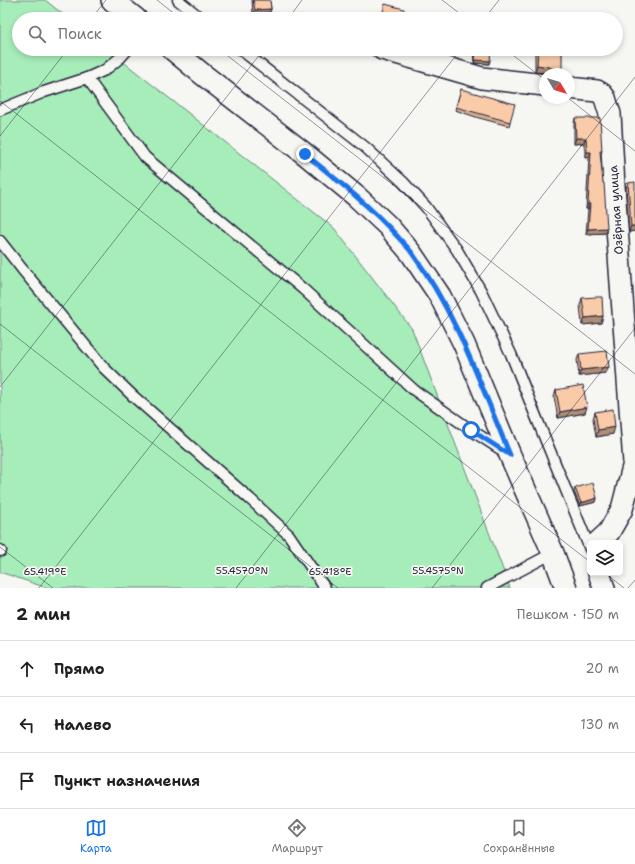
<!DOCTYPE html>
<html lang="ru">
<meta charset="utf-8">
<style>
:root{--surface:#fff;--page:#f2f2f2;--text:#202124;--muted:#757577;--line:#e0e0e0;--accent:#1a73e8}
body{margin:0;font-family:"Shantell Sans",sans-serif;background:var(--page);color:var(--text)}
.controls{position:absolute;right:12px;bottom:12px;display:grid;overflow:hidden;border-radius:6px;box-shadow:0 2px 6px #0003}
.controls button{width:36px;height:36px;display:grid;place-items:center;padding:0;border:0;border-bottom:1px solid var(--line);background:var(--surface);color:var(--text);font:20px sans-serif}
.compass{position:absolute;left:539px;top:68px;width:36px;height:36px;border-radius:50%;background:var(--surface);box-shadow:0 2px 6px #0003;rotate:128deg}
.stop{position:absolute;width:12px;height:12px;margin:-9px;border:3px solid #1a73e8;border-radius:50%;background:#fff}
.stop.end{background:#1a73e8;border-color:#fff;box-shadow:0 1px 4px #0008}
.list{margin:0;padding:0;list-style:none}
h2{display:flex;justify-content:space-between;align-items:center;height:52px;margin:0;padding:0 16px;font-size:17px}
h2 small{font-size:13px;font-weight:400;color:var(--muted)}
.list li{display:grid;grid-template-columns:26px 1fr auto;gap:12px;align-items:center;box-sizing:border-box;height:56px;padding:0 16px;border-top:1px solid var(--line)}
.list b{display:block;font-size:15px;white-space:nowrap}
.list em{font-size:13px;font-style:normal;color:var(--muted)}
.icon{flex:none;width:22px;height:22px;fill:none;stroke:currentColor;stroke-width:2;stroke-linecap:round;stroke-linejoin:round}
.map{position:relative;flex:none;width:635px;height:588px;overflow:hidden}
.search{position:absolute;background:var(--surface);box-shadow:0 2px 6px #0003;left:12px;right:12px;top:12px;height:44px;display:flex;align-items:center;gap:10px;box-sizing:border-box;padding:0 14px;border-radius:22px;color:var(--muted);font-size:15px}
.sheet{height:220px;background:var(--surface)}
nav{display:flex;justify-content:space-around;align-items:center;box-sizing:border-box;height:56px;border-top:1px solid var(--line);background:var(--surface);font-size:11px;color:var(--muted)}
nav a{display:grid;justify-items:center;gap:2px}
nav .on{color:var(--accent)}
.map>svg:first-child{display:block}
</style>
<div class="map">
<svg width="635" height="588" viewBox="0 0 635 588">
<rect width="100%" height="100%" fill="#f6f6f2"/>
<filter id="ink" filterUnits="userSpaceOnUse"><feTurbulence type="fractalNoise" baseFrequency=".025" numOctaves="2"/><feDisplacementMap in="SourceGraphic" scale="8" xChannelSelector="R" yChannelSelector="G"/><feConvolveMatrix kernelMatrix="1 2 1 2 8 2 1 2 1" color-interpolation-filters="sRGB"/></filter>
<g filter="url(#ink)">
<!-- green -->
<path fill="#a7edb9" stroke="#64887a" d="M 0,0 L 45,0 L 69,19 L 19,19 L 19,49 L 107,49 L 334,228 L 412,329 L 510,588 L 47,588 L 0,572 Z"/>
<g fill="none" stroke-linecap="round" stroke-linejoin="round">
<defs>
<g id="lane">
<path d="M 178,0 L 202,19"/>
<path d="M 240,49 L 365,147 L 403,182 L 426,207 L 457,250 L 481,291 L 511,354 L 537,419 L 590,549"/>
<path d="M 87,78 L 145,157 L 303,289 L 414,390 L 471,430 L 505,452"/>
<path d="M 0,110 L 44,92 L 87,78 L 105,70 L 121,57 L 128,49"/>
<path d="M 0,241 L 22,269 L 104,368 L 133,396 L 250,499 L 289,535 L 325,588"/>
<path d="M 0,550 L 1,551"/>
<path d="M 487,588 L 553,553"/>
</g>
<g id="street">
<path d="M 112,0 L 136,19"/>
<path d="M 172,49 L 201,73 L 305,154 L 357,197 L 388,226 L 411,253 L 440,296 L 464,344 L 510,455 L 553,553 L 566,588"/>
<path d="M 382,49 L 482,78 L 545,85"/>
<path d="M 569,88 L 597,91 L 602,94 L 605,98 L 610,114 L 614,186 L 634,463 L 622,509 L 609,532 L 597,543"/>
<path d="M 599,573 L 604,588"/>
</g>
</defs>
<!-- lane casing -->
<use href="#lane" stroke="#22223b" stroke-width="13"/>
<!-- street casing -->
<use href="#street" stroke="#22223b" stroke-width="24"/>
<!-- lane -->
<use href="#lane" stroke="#f6f6f2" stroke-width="10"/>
<!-- street -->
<use href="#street" stroke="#f6f6f2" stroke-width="21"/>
</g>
<!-- wall -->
<g fill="#d7af91" stroke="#22223b">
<path d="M 252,0 L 270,0 L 271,9 L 270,12 L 253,14 Z"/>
<path d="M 440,49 L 455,49 L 454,56 L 449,56 L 440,53 Z"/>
<path d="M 475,49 L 491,49 L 489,64 L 474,63 Z"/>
<path d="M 529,49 L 562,49 L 561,74 L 549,74 L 535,72 L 535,51 L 530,52 Z"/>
<path d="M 461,89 L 510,122 L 509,126 L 479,118 L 455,110 Z"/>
<path d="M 575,118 L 602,151 L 600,156 L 605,233 L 586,234 L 588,209 L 586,209 L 589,157 L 585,158 L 584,143 L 574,144 L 574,123 Z"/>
<path d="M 628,183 L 635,231 L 629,232 L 626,188 Z"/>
<path d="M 582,298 L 603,316 L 601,323 L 582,325 L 580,305 Z"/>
<path d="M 579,354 L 606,373 L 579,376 L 577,360 Z"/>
<path d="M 556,390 L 585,413 L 558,418 L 554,397 Z"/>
<path d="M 595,412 L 613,434 L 596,437 L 593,419 Z"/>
<path d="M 575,488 L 597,498 L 596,502 L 580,506 L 574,492 Z"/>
</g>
<!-- shaded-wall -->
<g fill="#af8e76" stroke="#22223b">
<path d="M 271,9 L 270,12 L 253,14 L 255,10 Z"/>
<path d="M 531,49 L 536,49 L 535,51 L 530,52 Z"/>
<path d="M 451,53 L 456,53 L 454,56 L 449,56 Z"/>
<path d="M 475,60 L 490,61 L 489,64 L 474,63 Z"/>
<path d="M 537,65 L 549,67 L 547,73 L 535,72 Z"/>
<path d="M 558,72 L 562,72 L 561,74 L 557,74 Z"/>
<path d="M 576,138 L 586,138 L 584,143 L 574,144 Z"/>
<path d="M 587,152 L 591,152 L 589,157 L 585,158 Z"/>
<path d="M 588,204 L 590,204 L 588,209 L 586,209 Z"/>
<path d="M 631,226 L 635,226 L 635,231 L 629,232 Z"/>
<path d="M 607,228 L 605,233 L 586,234 L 588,229 Z"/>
<path d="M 603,316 L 601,323 L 582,325 L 585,318 Z"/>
<path d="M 609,367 L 606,373 L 579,376 L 581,370 Z"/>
<path d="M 587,407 L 585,413 L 558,418 L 560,412 Z"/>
<path d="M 615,427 L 613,434 L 596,437 L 598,430 Z"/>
<path d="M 597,498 L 596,502 L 580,506 L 581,503 Z"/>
</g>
<!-- building -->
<g fill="#facba9" stroke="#22223b">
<path d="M 253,0 L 270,0 L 271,9 L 255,10 Z"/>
<path d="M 385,4 L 404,9 L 401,19 L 381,19 Z"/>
<path d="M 441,49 L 455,49 L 456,53 L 451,53 L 441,50 Z"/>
<path d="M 476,49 L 491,49 L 490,61 L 475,60 Z"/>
<path d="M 538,49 L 562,49 L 562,72 L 558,72 L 554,69 L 549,67 L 537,65 Z"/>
<path d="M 461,89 L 485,96 L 515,104 L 510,122 L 481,114 L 456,107 Z"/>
<path d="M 575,118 L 600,118 L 602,151 L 600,151 L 603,183 L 604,183 L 607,228 L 588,229 L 590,204 L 588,204 L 591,152 L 587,152 L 586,138 L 576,138 Z"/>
<path d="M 635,182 L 635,226 L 631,226 L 628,183 Z"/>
<path d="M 596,297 L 602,297 L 603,316 L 585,318 L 582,298 Z"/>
<path d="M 607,351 L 609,367 L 581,370 L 579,354 Z"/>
<path d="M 583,385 L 587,407 L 560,412 L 556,390 Z"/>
<path d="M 613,409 L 615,427 L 598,430 L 595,412 Z"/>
<path d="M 593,483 L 597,498 L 581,503 L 575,488 Z"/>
</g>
</g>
<g fill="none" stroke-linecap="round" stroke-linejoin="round" filter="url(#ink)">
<!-- route -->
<path stroke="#1a73e8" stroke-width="5" d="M 305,154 C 337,180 370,206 398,237 C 402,242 408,247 412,253 C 457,314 481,386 510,455 L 471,430"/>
</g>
<!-- ticks -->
<path fill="none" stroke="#22223b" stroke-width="1" stroke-opacity="0.45" d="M 157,0 L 181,19M 442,0 L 467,19M 91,19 L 106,0M 288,19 L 302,0M 484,19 L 499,0M 219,49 L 635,374M 505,49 L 545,80M 568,98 L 635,151M 0,101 L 590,562M 0,136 L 68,49M 0,324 L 338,588M 0,387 L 264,49M 0,547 L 53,588M 605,573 L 624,588M 39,588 L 461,49M 236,588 L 635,77M 432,588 L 635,328M 628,588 L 635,580"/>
<g text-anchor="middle" stroke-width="3.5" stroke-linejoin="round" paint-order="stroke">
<!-- street labels -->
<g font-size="12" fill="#22223b" stroke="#f6f6f2">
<text transform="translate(616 210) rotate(-94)" y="4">Озёрная улица</text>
</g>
</g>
<g font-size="10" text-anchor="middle" fill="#22223b" stroke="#f6f6f2" stroke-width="3.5" stroke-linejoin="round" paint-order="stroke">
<text x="242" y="574">55.4570°N</text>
<text x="438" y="574">55.4575°N</text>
<text x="45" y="575">65.419°E</text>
<text x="330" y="575">65.418°E</text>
</g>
</svg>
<div class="controls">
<button><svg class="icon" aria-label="layers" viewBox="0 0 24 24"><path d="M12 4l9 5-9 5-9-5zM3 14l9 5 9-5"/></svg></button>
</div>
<svg class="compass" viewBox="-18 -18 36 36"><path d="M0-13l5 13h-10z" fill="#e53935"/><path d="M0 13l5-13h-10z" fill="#757577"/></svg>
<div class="stop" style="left:471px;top:430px"></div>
<div class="stop end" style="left:305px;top:154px"></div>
<div class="search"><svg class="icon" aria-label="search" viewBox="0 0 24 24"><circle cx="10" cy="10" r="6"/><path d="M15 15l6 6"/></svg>Поиск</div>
</div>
<section class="sheet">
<h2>2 мин<small>Пешком · 150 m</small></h2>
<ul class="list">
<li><svg class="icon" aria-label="ahead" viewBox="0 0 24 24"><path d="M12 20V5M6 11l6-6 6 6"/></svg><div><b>Прямо</b></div><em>20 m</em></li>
<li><svg class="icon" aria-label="left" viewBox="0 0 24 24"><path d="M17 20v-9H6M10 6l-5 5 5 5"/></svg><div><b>Налево</b></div><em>130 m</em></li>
<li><svg class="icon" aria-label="arrive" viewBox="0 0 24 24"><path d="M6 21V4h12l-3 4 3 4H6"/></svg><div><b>Пункт назначения</b></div></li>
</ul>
</section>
<nav>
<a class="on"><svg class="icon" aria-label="map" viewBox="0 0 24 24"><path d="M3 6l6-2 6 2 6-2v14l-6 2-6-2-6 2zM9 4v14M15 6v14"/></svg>Карта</a>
<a><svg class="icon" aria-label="directions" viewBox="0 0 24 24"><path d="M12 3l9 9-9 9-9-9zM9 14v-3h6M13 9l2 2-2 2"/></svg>Маршрут</a>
<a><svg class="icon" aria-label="saved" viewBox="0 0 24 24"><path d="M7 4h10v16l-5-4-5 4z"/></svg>Сохранённые</a>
</nav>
